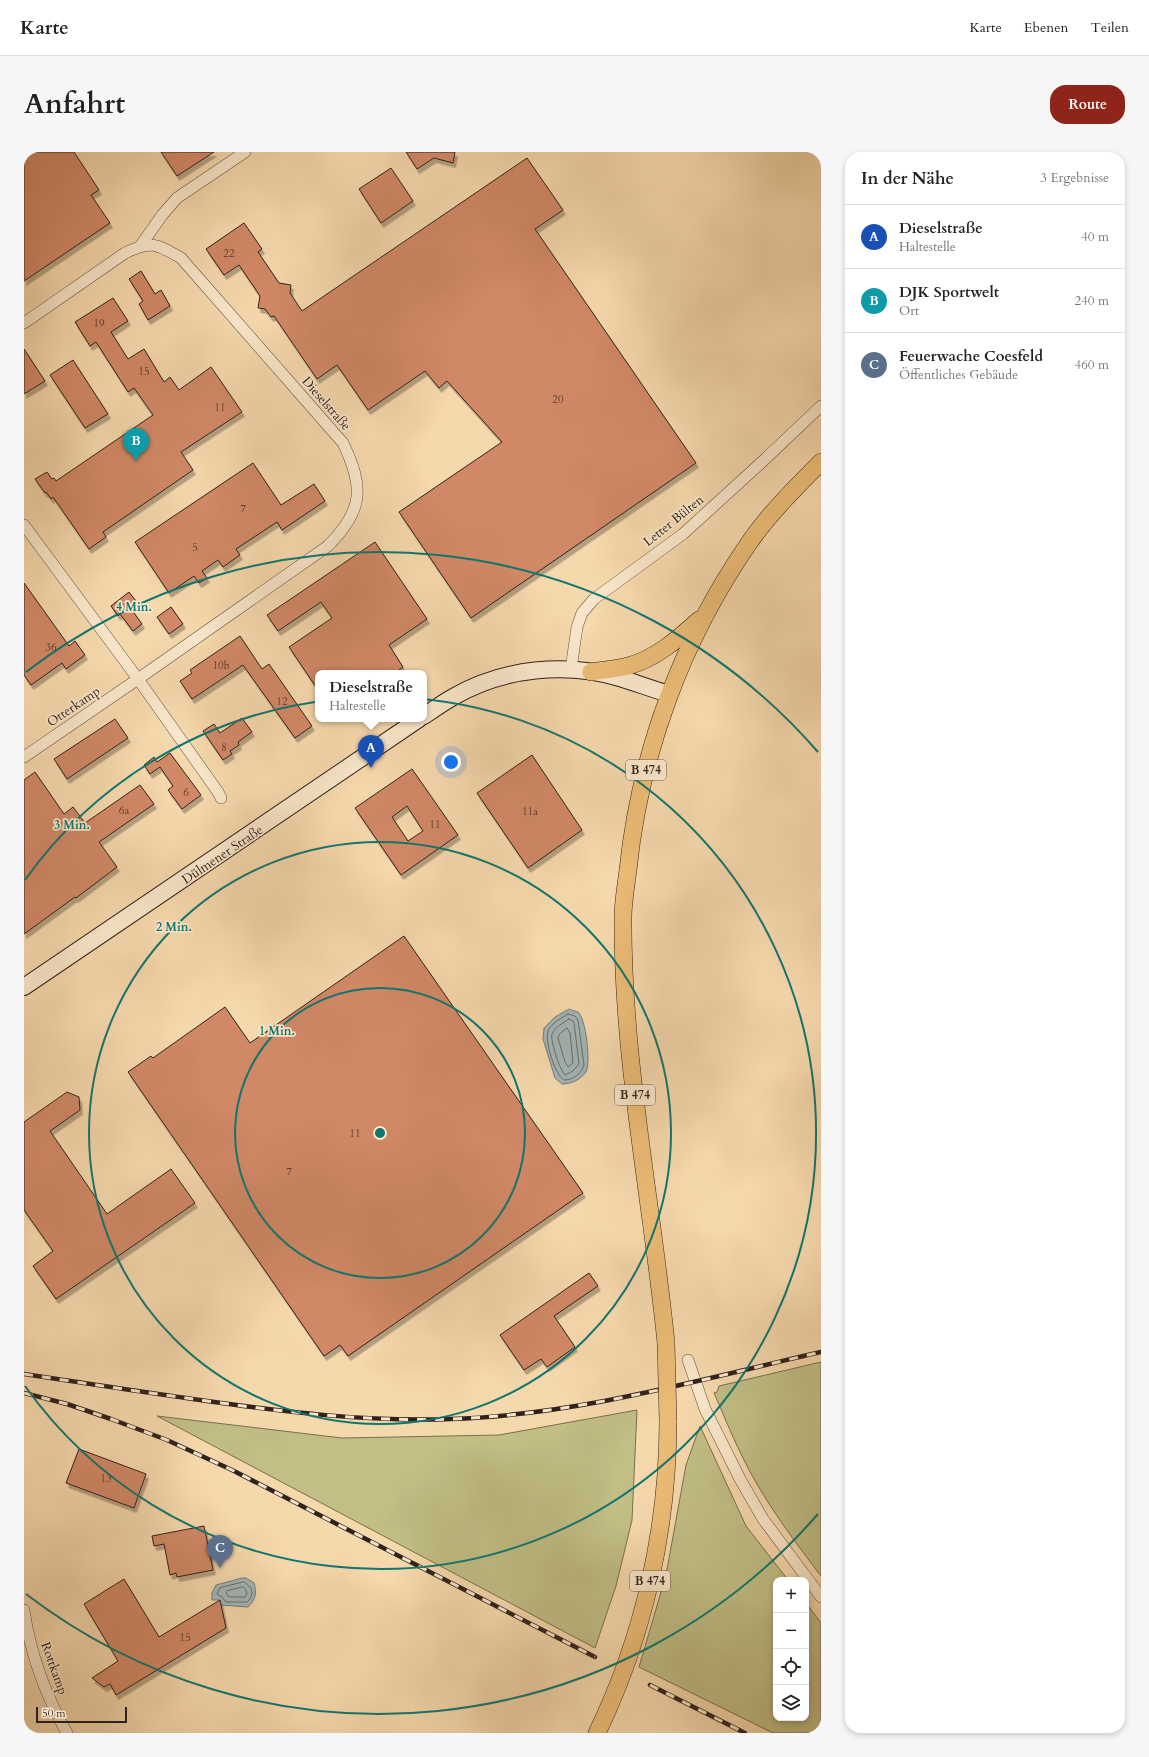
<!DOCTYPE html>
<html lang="de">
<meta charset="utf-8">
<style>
:root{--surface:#fff;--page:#f6f6f6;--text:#222;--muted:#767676;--line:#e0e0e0;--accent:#8f2418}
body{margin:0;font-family:Cardo,serif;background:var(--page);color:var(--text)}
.controls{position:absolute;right:12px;bottom:12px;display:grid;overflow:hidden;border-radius:8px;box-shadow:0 2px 6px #0003}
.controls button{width:36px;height:36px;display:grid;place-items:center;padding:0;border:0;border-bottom:1px solid var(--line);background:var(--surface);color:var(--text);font:20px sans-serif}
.scale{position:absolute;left:12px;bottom:10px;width:91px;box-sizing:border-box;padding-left:4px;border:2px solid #30221b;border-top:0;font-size:11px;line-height:14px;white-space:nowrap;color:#30221b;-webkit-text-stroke:3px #f9e6ca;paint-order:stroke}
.you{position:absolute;left:427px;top:610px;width:14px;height:14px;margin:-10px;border:3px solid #fff;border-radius:50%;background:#1a73e8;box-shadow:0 0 0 6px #1a73e833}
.badge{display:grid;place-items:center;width:26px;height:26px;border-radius:50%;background:var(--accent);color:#fff;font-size:13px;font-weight:700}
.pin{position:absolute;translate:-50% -33px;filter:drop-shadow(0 1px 2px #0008)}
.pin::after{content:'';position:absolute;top:21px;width:14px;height:12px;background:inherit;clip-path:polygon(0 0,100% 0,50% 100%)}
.popup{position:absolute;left:291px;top:518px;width:112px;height:52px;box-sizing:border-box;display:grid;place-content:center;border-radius:8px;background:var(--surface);filter:drop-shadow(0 1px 3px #0005);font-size:13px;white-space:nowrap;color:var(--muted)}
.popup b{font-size:15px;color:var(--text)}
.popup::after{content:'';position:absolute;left:50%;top:100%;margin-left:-8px;border:8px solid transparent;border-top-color:var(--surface)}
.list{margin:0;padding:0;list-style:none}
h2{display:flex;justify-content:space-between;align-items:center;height:52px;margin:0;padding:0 16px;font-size:17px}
h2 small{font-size:13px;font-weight:400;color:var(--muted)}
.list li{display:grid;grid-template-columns:26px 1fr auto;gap:12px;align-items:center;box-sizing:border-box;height:64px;padding:0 16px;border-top:1px solid var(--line)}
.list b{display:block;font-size:15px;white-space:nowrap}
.list p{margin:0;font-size:13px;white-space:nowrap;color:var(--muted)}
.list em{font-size:13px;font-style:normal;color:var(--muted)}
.icon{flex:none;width:22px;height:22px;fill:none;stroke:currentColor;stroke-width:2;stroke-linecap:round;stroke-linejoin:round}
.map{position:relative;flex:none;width:797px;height:1581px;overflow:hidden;border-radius:16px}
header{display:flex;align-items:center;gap:24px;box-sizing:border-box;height:56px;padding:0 20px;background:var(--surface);border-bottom:1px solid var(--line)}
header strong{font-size:19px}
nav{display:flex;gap:22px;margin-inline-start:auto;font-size:14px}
.intro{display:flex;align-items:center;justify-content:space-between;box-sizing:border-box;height:96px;padding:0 24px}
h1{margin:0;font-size:28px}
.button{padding:10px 18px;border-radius:16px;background:var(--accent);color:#fff;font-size:14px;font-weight:700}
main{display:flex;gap:24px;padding:0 24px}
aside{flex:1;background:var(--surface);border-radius:16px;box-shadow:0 2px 6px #0003}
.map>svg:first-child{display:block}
</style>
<header>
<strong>Karte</strong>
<nav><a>Karte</a><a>Ebenen</a><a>Teilen</a></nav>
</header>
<div class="intro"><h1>Anfahrt</h1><a class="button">Route</a></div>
<main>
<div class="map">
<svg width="797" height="1581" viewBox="0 0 797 1581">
<defs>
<filter id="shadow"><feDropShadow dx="2.5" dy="4.5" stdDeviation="0" flood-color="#0004"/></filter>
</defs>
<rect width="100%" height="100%" fill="#f6d8ad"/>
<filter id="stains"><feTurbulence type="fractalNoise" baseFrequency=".005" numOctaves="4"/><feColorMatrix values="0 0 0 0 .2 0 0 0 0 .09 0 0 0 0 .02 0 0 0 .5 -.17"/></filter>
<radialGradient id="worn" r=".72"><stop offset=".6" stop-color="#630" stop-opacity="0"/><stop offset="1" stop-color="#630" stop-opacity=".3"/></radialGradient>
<!-- green -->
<g fill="#c1be86" stroke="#787050">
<path d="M 797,1210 L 797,1424 C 768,1386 738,1346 717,1302 C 707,1282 699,1261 690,1241 L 693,1240 L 695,1234 Z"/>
<path d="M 613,1258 L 608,1368 L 592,1434 L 571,1496 L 133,1264 L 318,1286 L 475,1283 Z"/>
<path d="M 676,1274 L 722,1374 L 764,1428 L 752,1428 L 752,1566 L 782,1566 L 782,1451 L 797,1471 L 797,1581 L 749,1581 L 615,1515 L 642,1423 L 662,1313 Z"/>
</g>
<!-- water -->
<g fill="#a3b6b7" stroke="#757b79">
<path d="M 545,857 C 547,858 551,859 554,860 C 562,866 567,912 562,920 C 556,928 547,932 538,932 L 531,926 L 519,887 L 520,876 L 531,865 Z"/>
<path d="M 218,1426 L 222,1426 L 230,1431 C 233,1441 232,1447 224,1455 L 197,1453 L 196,1448 L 188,1448 L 188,1441 L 192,1433 Z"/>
</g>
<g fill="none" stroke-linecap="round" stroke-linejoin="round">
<!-- shore -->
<g stroke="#6a6c69" stroke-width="1">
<path d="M 544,862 L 551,864 L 554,868 L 560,913 C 557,922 549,928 540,928 C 531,923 519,886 525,877 C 529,870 538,866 544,862 Z"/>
<path d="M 545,867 L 550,870 L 555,912 L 549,919 L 541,923 C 536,919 526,888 528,882 C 531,875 539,871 545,867 Z"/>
<path d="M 543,876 L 546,881 L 549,911 L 544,915 L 541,910 L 534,886 L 535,883 Z"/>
<path d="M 220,1430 C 229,1435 231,1443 223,1450 L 202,1450 L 198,1445 L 193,1442 L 196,1436 Z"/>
<path d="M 219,1435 L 222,1438 L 223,1442 L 221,1445 L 205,1445 L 202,1441 L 203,1439 Z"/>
</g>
</g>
<!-- building -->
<g fill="#d18866" stroke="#30221b" fill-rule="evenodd" filter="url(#shadow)">
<path d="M 0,0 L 50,0 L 75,38 L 67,43 L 86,71 L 0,129 Z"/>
<path d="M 137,0 L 190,0 L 153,24 Z"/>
<path d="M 382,0 L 431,0 L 429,11 L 410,6 L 393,17 Z"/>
<path d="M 503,6 L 539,58 L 511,77 L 672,311 L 447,466 L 375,360 L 478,290 L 423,229 L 415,236 L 401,219 L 344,258 L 313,213 L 293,227 L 250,164 L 247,165 L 241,157 L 234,156 L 236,144 L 215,113 L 200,123 L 182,97 L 220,71 L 238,97 L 234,100 L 255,131 L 267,133 L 266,141 L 278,159 Z"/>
<path d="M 367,16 L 389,49 L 357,71 L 335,37 Z"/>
<path d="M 117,119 L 131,142 L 137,138 L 146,154 L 124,168 L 115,152 L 119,149 L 105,127 Z"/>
<path d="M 89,146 L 104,169 L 87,180 L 104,207 L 120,197 L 140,230 L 146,225 L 155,238 L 187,215 L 218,260 L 157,300 L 169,318 L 79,380 L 82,385 L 65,397 L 29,345 L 27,347 L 22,340 L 21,341 L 11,327 L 23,320 L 28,327 L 30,326 L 32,329 L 129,263 L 110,236 L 104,240 L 72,190 L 66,194 L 51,170 Z"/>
<path d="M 0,197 L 21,229 L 0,242 Z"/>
<path d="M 49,208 L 84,262 L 61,276 L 26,223 Z"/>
<path d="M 229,311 L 257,353 L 290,332 L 301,349 L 258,378 L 253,370 L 212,397 L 216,403 L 199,415 L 194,408 L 178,419 L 183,426 L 175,431 L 170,424 L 145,441 L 111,390 Z"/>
<path d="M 351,390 L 403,467 L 365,493 L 379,515 L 371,521 L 294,521 L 294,538 L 265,495 L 308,466 L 297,450 L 254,479 L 243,463 Z"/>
<path d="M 0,431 L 45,494 L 51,489 L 61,503 L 42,517 L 38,511 L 7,533 L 0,523 Z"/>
<path d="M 105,440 L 112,449 L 105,454 L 118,472 L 109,479 L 96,462 L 94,464 L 87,454 Z"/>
<path d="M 147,455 L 159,472 L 145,482 L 133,465 Z"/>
<path d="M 216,484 L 238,517 L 245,512 L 288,574 L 271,586 L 219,513 L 168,547 L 156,529 L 168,521 L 166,518 Z"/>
<path d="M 218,566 L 228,580 L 214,590 L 215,593 L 206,599 L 208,602 L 199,608 L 179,579 L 190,572 L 196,581 Z"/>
<path d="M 91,567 L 104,586 L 43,627 L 30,607 Z"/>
<path d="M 146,601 L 177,643 L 158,657 L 144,638 L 149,634 L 136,615 L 126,622 L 120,613 L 130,605 L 133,610 Z"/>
<path d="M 508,603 L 558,678 L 504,716 L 453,641 Z"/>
<path d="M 388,617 L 434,683 L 377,723 L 331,656 ZM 383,654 L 399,679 L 384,689 L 368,665 Z"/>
<path d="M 11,620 L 40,662 L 49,655 L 61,671 L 116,633 L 130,652 L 75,690 L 93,715 L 52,746 L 51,745 L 0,782 L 0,628 Z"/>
<path d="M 380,784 L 559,1041 L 324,1204 L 316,1193 L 300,1204 L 104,920 L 127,904 L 129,906 L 201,855 L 226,891 Z"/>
<path d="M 43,940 L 55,945 L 56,958 L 26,979 L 83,1062 L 147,1017 L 171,1051 L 32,1147 L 9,1114 L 29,1099 L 0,1058 L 0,970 Z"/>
<path d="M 565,1121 L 574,1134 L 530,1164 L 551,1195 L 523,1215 L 517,1207 L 500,1218 L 476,1183 Z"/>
<path d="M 55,1297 L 122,1322 L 110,1356 L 42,1331 Z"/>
<path d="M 180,1374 L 189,1418 L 153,1425 L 152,1421 L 146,1423 L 140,1392 L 130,1394 L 128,1384 Z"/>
<path d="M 100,1427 L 135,1485 L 196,1448 L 202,1476 L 92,1543 L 86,1532 L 80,1535 L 68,1526 L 94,1509 L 60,1452 Z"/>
</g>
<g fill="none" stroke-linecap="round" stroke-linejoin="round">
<defs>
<g id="street">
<path d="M 117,93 L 139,62 L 153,46 L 221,0"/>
<path d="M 0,171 L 101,101 C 127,88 133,92 157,106 L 319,291 C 340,335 340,358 304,394 L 114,527 L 0,605"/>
<path d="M 0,373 L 114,527 L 194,640 L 197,646"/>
<path d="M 547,517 L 553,475 L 558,461 L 570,447 L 659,382 L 739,309 L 797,254"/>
<path d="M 664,1208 L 681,1257 L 716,1327 L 739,1367 L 797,1445"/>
<path d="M 0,1458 C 6,1500 22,1544 43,1581"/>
</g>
<g id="secondary">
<path d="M 400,564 C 410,557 420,550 431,544 C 480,516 541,510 596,526 C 612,531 628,537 645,542"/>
<path d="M 0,835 L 395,567"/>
</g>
<g id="primary">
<path d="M 567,520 C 579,518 592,517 604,514 C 631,507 654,487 675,468"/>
<path d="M 642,1191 C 628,1049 598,908 599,765 C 599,750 602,734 604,718 C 616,601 658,488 725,391 C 745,362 772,335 797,310"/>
<path d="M 573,1581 C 620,1484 644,1376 644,1269"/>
</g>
</defs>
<!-- street casing -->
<use href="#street" stroke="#625040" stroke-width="12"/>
<!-- secondary casing -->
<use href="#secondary" stroke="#30221b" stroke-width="18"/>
<!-- primary casing -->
<use href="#primary" stroke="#30221b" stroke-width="18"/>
<!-- street -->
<use href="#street" stroke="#f9e6ca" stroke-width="11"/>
<!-- secondary -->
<use href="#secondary" stroke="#f9e6ca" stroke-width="16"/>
<!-- primary -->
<use href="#primary" stroke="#ebbc76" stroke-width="17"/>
<defs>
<g id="rail">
<path d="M 0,1222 C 59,1231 118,1240 176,1248 C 260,1260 343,1270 427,1267 C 552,1263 675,1228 797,1200"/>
<path d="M 0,1241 L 43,1252 L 87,1267 L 143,1288 L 208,1318 L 571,1505"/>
<path d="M 626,1533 L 721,1581"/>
</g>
</defs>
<!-- rail casing -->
<use href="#rail" stroke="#30221b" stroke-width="4.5"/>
<!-- rail -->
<use href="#rail" stroke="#f9e6ca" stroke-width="3" stroke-dasharray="9" stroke-linecap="butt"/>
<defs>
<path id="primary-bridge" d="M 642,1191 L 644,1269"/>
</defs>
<!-- primary-bridge casing -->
<use href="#primary-bridge" stroke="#30221b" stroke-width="18" stroke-linecap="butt"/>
<!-- primary-bridge -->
<use href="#primary-bridge" stroke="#ebbc76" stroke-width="17"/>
</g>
<!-- distance rings -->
<g fill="none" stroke="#0f766e" stroke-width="2">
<circle cx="356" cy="981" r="145"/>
<circle cx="356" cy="981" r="291"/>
<path d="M1 728A436 436 0 1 1 1 1234"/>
<path d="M794 1362A581 581 0 0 1 2 1442M2 520A581 581 0 0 1 794 600"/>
</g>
<g text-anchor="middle" stroke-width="3.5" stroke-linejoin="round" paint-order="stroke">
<!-- number labels -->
<g font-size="11" fill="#583c2e">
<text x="205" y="105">22</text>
<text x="75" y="175">19</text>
<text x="120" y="223">15</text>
<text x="534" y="251">20</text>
<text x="196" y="259">11</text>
<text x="219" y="360">7</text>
<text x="171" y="399">5</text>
<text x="27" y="499">36</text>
<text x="197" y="517">10b</text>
<text x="258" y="553">12</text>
<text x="200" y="599">8</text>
<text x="162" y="644">6</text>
<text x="100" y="662">6a</text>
<text x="506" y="663">11a</text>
<text x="411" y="676">11</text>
<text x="331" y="985">11</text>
<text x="265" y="1023">7</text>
<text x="82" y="1330">13</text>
<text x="161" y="1489">15</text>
</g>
<!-- shield labels -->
<g fill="#f9e6ca" stroke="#6c5d50" stroke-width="1">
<rect x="602" y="608" width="40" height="20" rx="3"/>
<rect x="591" y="933" width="40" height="20" rx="3"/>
<rect x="606" y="1419" width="40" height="20" rx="3"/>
</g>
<g font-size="12" font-weight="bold" fill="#30221b">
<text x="622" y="622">B 474</text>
<text x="611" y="947">B 474</text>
<text x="626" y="1433">B 474</text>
</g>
<!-- street labels -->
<g font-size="13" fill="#30221b" stroke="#f9e6ca">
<text transform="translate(303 251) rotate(49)" y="5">Dieselstraße</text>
<text transform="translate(649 368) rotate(-39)" y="5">Letter Bülten</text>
<text transform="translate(49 554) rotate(-34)" y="5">Otterkamp</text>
<text transform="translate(198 702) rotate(-34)" y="5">Dülmener Straße</text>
<text transform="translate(31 1516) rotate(70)" y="5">Rottkamp</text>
</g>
</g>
<circle cx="356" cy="981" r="6" fill="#0f766e" stroke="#f9e6ca" stroke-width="2"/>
<g font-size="12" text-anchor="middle" font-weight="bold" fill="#0f766e" stroke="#f9e6ca" stroke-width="3.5" stroke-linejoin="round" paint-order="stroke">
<text x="110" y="459">4 Min.</text>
<text x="48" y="677">3 Min.</text>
<text x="150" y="779">2 Min.</text>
<text x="253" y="883">1 Min.</text>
</g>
<rect width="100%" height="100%" filter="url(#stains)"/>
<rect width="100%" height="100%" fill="url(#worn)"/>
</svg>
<div class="controls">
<button>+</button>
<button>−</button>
<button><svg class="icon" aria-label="locate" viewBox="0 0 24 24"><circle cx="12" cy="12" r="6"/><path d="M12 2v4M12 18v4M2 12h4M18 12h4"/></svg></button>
<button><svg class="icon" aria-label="layers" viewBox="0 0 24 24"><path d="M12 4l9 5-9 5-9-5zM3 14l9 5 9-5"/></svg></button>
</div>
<div class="scale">50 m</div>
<div class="you"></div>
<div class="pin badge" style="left:347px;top:616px;background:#1a4fb4">A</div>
<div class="popup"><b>Dieselstraße</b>Haltestelle</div>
<div class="pin badge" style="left:112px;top:309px;background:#0f9aa8">B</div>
<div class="pin badge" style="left:196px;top:1416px;background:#5c6f8a">C</div>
</div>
<aside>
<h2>In der Nähe<small>3 Ergebnisse</small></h2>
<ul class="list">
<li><span class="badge" style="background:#1a4fb4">A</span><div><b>Dieselstraße</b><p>Haltestelle</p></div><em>40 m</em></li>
<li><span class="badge" style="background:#0f9aa8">B</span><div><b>DJK Sportwelt</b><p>Ort</p></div><em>240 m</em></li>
<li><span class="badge" style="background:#5c6f8a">C</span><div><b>Feuerwache Coesfeld</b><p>Öffentliches Gebäude</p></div><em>460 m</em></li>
</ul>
</aside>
</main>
